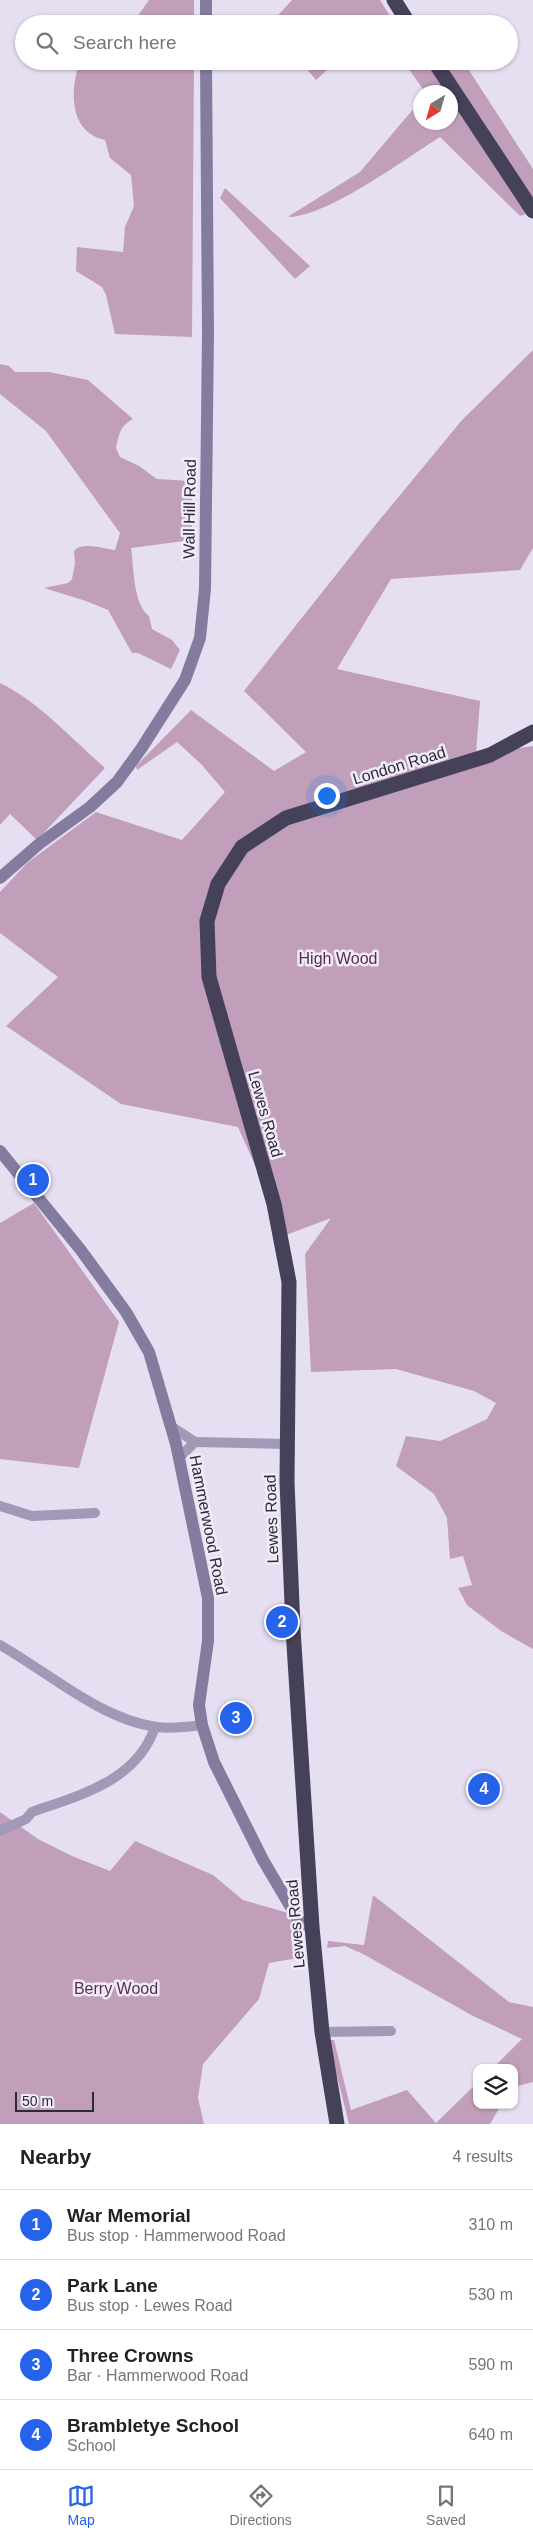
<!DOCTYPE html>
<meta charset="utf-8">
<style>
:root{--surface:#fff;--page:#f6f6f6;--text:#222;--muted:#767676;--line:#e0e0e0;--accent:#2563eb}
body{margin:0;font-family:Helvetica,sans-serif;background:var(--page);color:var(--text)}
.controls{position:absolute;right:15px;bottom:15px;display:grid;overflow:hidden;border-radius:10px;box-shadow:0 1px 4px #0004}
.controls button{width:45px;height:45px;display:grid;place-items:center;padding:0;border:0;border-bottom:1px solid var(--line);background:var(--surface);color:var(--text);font:25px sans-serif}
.compass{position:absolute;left:413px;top:85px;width:45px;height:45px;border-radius:50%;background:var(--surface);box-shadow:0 1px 4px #0004;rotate:217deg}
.scale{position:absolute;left:15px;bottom:12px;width:79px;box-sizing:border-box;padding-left:5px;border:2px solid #2c2a38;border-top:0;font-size:14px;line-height:18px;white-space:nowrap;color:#2c2a38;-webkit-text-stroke:4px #f1ebfa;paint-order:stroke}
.you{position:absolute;left:326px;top:795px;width:18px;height:18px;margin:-12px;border:4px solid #fff;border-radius:50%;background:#1a73e8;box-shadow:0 0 0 8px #1a73e833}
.badge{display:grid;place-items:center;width:32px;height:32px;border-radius:50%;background:var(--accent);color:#fff;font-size:16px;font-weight:700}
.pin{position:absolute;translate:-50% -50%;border:2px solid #fff;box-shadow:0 1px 5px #0006}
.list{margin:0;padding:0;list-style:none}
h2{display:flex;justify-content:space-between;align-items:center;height:65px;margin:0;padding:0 20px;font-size:21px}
h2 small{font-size:16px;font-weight:400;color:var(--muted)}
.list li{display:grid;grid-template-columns:32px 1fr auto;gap:15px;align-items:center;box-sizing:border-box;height:70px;padding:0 20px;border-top:1px solid var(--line)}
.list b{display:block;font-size:19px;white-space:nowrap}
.list p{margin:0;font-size:16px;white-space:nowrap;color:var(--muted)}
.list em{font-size:16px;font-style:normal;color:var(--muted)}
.icon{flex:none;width:28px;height:28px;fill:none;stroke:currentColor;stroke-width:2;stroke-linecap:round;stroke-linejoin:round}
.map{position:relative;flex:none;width:533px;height:2124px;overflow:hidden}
.search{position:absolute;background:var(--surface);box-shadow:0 1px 4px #0004;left:15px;right:15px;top:15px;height:55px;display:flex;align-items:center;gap:12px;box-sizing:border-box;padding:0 18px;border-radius:28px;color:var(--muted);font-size:19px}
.sheet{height:345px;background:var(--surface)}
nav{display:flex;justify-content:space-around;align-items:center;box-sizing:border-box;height:70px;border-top:1px solid var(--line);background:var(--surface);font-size:14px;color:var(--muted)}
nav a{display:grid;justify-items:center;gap:2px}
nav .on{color:var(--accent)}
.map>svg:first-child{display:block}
</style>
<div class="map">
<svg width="533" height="2124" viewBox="0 0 533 2124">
<rect width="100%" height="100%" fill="#e6dff2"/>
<!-- green -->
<g fill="#c19fba">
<path d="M 149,0 L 194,0 L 194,24 L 125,24 L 137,17 Z"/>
<path d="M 292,0 L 380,0 L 389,14 L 378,24 L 270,24 Z"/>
<path d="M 80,61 L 194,61 L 192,337 L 115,334 L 106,295 L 102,287 L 76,271 L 77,247 L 123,252 L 125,227 L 134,206 L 131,175 L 110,158 L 105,140 C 68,132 70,89 80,61 Z"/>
<path d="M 300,61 L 337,61 L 316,80 Z"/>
<path d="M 403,61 L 463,61 L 533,169 L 533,212 L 520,216 L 440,137 C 405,159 328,216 289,217 L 289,216 L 360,172 L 420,101 L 420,122 L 450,122 L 450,92 L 425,92 Z"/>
<path d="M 225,188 L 310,266 L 295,279 L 220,198 Z"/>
<path d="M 533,350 L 533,548 L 520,570 L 391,579 L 337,669 L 480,701 L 476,754 L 533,746 L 533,1649 L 501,1631 L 467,1605 L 458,1588 L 472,1585 L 463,1556 L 450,1559 L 447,1518 L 434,1494 L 396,1466 L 406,1436 L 440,1441 L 487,1419 L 496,1403 L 474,1391 L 396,1369 L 311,1372 L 305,1254 L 331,1218 L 286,1235 L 238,1127 L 121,1104 L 6,1026 L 58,977 L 0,933 L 0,892 L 27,863 L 96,812 L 182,840 L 225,792 L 201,764 L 177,742 L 137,770 L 136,766 L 191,710 L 274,771 L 306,752 L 244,691 L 377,523 L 462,420 Z"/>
<path d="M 0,364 L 9,366 L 15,372 L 49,372 L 88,380 L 133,419 C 120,426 119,434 116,448 L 120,457 L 139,466 L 157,479 L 192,481 L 192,540 L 131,548 C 134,568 133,604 149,616 L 152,629 L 172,640 L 180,650 L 171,669 L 138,653 L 132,653 L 108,610 L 86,601 L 44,588 L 68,583 L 72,579 L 75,564 L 74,551 C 82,541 104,549 115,550 L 120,533 L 46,431 L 0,394 Z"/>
<path d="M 0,683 C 39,702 72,739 105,768 L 37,840 L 10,814 L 0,825 Z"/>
<path d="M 34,1203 L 119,1322 L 79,1468 L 0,1459 L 0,1223 Z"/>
<path d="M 0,1812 L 38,1839 L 72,1856 L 110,1871 L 135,1841 L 213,1875 L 243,1900 L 292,1914 L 298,1958 L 269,1963 L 259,1999 L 203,2064 L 198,2098 L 204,2124 L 0,2124 Z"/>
<path d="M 373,1895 L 509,2002 L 533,2007 L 533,2082 L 514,2087 L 514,2068 L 493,2068 L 522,2039 L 473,2016 L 363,1954 L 345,1946 L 327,1948 L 328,1941 L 364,1945 Z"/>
<path d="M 328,2040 L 334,2040 L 351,2110 L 407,2090 L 436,2123 L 477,2083 L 477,2105 L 501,2105 L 490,2124 L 349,2124 Z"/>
</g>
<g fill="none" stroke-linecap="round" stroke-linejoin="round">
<!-- street -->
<g stroke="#a299b6" stroke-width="10">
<path d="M 172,1427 L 195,1442 L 179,1458"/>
<path d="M 195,1442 L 287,1444"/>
<path d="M 0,1506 L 32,1516 L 95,1513"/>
<path d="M 0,1645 C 48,1672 100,1719 156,1727 C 171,1729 187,1727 202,1725"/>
<path d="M 0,1831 L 26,1819 L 32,1812 C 80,1795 137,1781 155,1727"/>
<path d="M 322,2032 L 391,2031"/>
</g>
<!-- secondary -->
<g stroke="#847c9e" stroke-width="12">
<path d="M 206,0 L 206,24"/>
<path d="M 0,878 L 39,844 L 90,807 L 117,782 L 141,749 L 185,680 L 200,638 L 205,589 L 208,333 L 206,61"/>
<path d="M 0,1151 L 80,1249 L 126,1312 L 149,1352 L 176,1444 L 208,1598 L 208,1641 L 199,1705 L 202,1725 L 214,1762 L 263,1860 L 299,1921 L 312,1927"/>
</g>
<!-- highway -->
<g stroke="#454159" stroke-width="15">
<path d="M 394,0 L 409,24"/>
<path d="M 434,61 L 533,211"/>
<path d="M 337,2124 L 322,2032 L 312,1927 L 293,1629 L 287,1482 L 289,1282 L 274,1204 L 209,977 L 207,921 L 218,884 L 242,847 L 286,818 L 490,755 L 533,732"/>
</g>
</g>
<g text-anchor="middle" stroke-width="5" stroke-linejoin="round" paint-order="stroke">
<!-- street labels -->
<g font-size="16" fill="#2c2a38" stroke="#f1ebfa">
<text transform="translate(189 509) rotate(-89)" y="6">Wall Hill Road</text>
<text transform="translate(399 765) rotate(-17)" y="6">London Road</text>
<text transform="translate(266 1114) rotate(74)" y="6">Lewes Road</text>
<text transform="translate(271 1519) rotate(-92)" y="6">Lewes Road</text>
<text transform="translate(209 1525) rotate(79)" y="6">Hammerwood Road</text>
<text transform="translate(295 1924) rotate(-95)" y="6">Lewes Road</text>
</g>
<!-- park labels -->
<g font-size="16" fill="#562e4d" stroke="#f1ebfa">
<text x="338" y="964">High Wood</text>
<text x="116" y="1994">Berry Wood</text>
</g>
</g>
</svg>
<div class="controls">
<button><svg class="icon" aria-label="layers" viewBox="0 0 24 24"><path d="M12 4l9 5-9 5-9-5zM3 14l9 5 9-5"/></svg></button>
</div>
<svg class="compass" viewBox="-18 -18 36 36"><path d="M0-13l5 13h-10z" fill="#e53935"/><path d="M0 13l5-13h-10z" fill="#767676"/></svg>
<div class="scale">50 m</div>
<div class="you"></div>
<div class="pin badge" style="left:33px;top:1180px">1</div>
<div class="pin badge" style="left:282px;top:1622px">2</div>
<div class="pin badge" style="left:236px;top:1718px">3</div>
<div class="pin badge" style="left:484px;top:1789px">4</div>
<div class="search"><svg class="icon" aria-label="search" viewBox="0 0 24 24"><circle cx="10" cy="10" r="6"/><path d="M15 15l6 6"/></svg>Search here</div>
</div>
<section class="sheet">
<h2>Nearby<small>4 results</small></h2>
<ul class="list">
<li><span class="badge">1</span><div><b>War Memorial</b><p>Bus stop · Hammerwood Road</p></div><em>310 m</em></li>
<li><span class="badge">2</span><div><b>Park Lane</b><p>Bus stop · Lewes Road</p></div><em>530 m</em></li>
<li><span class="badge">3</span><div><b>Three Crowns</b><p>Bar · Hammerwood Road</p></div><em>590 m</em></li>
<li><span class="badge">4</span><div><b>Brambletye School</b><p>School</p></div><em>640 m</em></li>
</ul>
</section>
<nav>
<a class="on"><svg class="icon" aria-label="map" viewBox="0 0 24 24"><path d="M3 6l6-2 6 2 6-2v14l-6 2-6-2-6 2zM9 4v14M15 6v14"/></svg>Map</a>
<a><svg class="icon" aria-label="directions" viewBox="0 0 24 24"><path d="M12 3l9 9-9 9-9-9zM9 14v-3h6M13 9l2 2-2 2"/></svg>Directions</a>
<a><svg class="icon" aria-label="saved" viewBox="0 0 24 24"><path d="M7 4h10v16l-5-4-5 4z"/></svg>Saved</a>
</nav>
